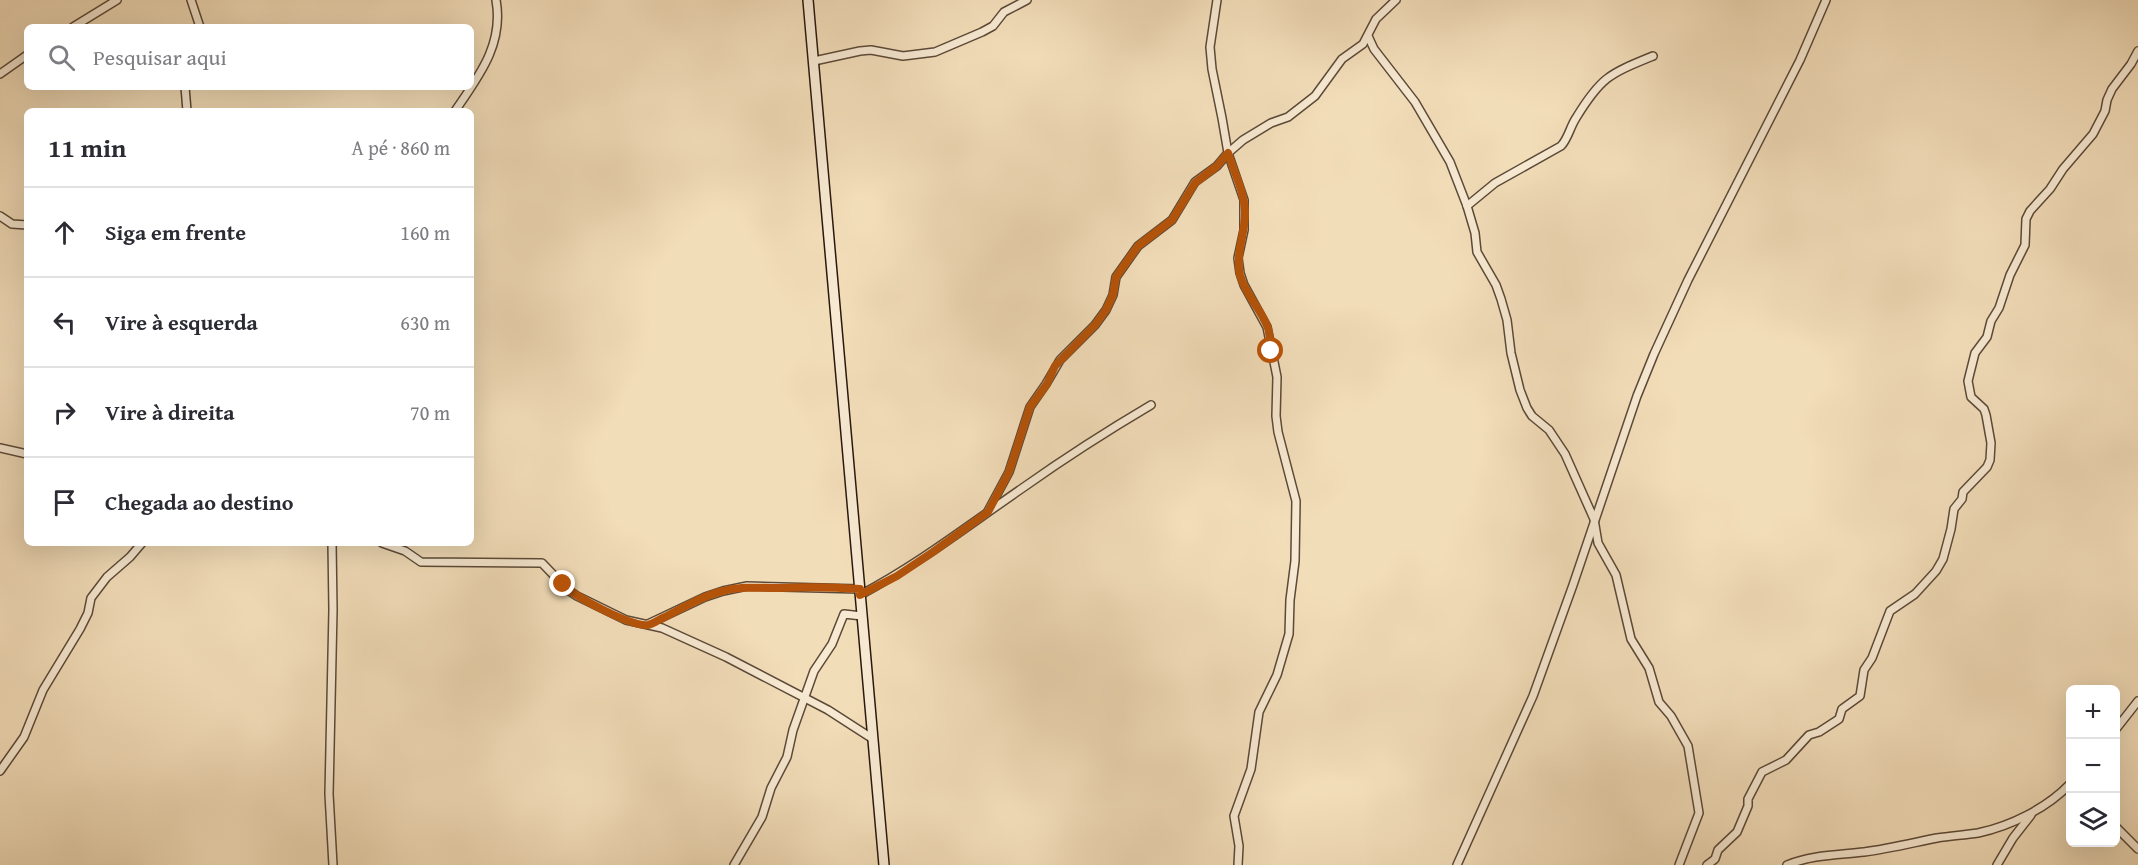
<!DOCTYPE html>
<html lang="pt">
<meta charset="utf-8">
<style>
:root{--surface:#fff;--page:#f2f2f3;--text:#2b2b33;--muted:#7c7c81;--line:#e1e1e2}
body{margin:0;font-family:"Gentium Book Plus",serif;background:var(--page);color:var(--text)}
.controls{position:absolute;right:18px;bottom:18px;display:grid;overflow:hidden;border-radius:9px;box-shadow:0 6px 24px #0002}
.controls button{width:54px;height:54px;display:grid;place-items:center;padding:0;border:0;border-bottom:2px solid var(--line);background:var(--surface);color:var(--text);font:30px sans-serif}
.stop{position:absolute;width:18px;height:18px;margin:-14px;border:4px solid #b45309;border-radius:50%;background:#fff}
.stop.end{background:#b45309;border-color:#fff;box-shadow:0 2px 6px #0008}
.list{margin:0;padding:0;list-style:none}
h2{display:flex;justify-content:space-between;align-items:center;height:78px;margin:0;padding:0 24px;font-size:26px}
h2 small{font-size:20px;font-weight:400;color:var(--muted)}
.list li{display:grid;grid-template-columns:39px 1fr auto;gap:18px;align-items:center;box-sizing:border-box;height:90px;padding:0 24px;border-top:2px solid var(--line)}
.list b{display:block;font-size:22px;white-space:nowrap}
.list em{font-size:20px;font-style:normal;color:var(--muted)}
.icon{flex:none;width:33px;height:33px;fill:none;stroke:currentColor;stroke-width:2;stroke-linecap:round;stroke-linejoin:round}
.map{position:relative;flex:none;width:2138px;height:865px;overflow:hidden}
.search{position:absolute;background:var(--surface);box-shadow:0 6px 24px #0002;left:24px;top:24px;width:450px;height:66px;display:flex;align-items:center;gap:15px;box-sizing:border-box;padding:0 21px;border-radius:9px;color:var(--muted);font-size:22px}
.panel{position:absolute;background:var(--surface);box-shadow:0 6px 24px #0002;left:24px;top:108px;width:450px;height:438px;border-radius:9px}
.map>svg:first-child{display:block}
</style>
<div class="map">
<svg width="2138" height="865" viewBox="0 0 2138 865">
<rect width="100%" height="100%" fill="#f2ddb9"/>
<filter id="stains"><feTurbulence type="fractalNoise" baseFrequency=".00333" numOctaves="4"/><feColorMatrix values="0 0 0 0 .2 0 0 0 0 .09 0 0 0 0 .02 0 0 0 .5 -.17"/></filter>
<radialGradient id="worn" r=".72"><stop offset=".6" stop-color="#630" stop-opacity="0"/><stop offset="1" stop-color="#630" stop-opacity=".3"/></radialGradient>
<g fill="none" stroke-linecap="round" stroke-linejoin="round">
<defs>
<g id="street">
<path d="M 191,0 L 200,27"/>
<path d="M 1217,0 L 1210,47 L 1212,69 L 1222,118 L 1228,153 L 1244,200 L 1244,230 L 1238,258 L 1240,273 L 1244,285 L 1267,327 L 1277,377 L 1276,416 L 1278,432 L 1296,501 L 1295,561 L 1290,600 L 1289,634 L 1277,675 L 1259,712 L 1251,769 L 1234,816 L 1239,846 L 1238,865"/>
<path d="M 73,27 L 117,0"/>
<path d="M 1368,36 L 1374,49 L 1415,102 L 1450,162 L 1467,206 L 1475,233 L 1477,252 L 1496,285 L 1501,299 L 1507,320 L 1511,353 L 1520,390 L 1527,408 L 1532,416 L 1549,430 L 1565,454 L 1594,519 L 1598,543 L 1616,575 L 1631,639 L 1649,668 L 1659,702 L 1671,716 L 1688,746 L 1699,813 L 1679,865"/>
<path d="M 814,61 L 860,51 L 871,50 L 903,56 L 935,52 L 982,32 L 993,26 L 1004,12 L 1027,0"/>
<path d="M 0,74 L 27,55"/>
<path d="M 185,87 L 187,111"/>
<path d="M 455,111 C 479,76 504,44 496,0"/>
<path d="M 1467,206 L 1495,183 L 1561,146 C 1568,139 1570,127 1576,118 C 1601,77 1609,74 1653,56"/>
<path d="M 0,216 L 12,224 L 27,225"/>
<path d="M 0,448 L 27,454"/>
<path d="M 988,511 L 1009,472 L 1030,407 L 1046,384 L 1060,360 L 1095,325 L 1106,310 L 1113,295 L 1116,277 L 1138,246 L 1172,220 L 1195,182 L 1217,166 L 1228,153 L 1243,140 L 1271,123 L 1288,117 L 1315,96 L 1342,59 L 1363,44 L 1376,19 L 1396,0"/>
<path d="M 332,543 L 333,610 L 329,794 L 333,865"/>
<path d="M 382,543 L 405,551 L 421,562 L 542,563 L 568,590 L 577,596 L 626,620 L 662,628 L 726,657 L 828,710 L 873,739"/>
<path d="M 860,595 C 919,564 970,524 1024,487 C 1065,458 1107,431 1151,405"/>
<path d="M 648,624 L 705,597 L 723,591 L 747,586 L 860,589"/>
<path d="M 2116,729 L 2138,701"/>
<path d="M 0,771 L 24,737 L 43,690 L 80,629 L 88,613 L 91,598 L 107,577 L 130,557 L 142,543"/>
<path d="M 2116,827 L 2138,849"/>
<path d="M 734,865 L 762,817 L 771,788 L 787,757 L 793,730 L 814,671 L 832,644 L 844,614 L 862,616"/>
<path d="M 1457,865 L 1533,696 L 1573,585 L 1637,396 L 1654,354 L 1688,280 L 1800,60 L 1826,0"/>
<path d="M 1707,865 L 1715,859 L 1718,850 L 1737,832 L 1748,806 L 1748,799 L 1762,772 L 1786,760 L 1809,735 L 1819,732 L 1839,719 L 1842,709 L 1860,696 L 1864,670 L 1872,658 L 1890,611 L 1915,594 L 1936,571 L 1943,559 L 1951,529 L 1954,509 L 1962,499 L 1963,492 L 1987,467 L 1990,460 L 1991,443 L 1986,415 L 1984,409 L 1971,397 L 1968,381 L 1975,353 L 1987,337 L 1991,321 L 1999,308 L 2010,275 L 2025,245 L 2026,219 L 2030,211 L 2050,189 L 2063,169 L 2093,134 L 2105,111 L 2107,100 L 2112,89 L 2131,64 L 2138,51"/>
<path d="M 1787,865 C 1811,855 1838,855 1864,852 C 1888,849 1912,843 1937,838 C 1950,836 1964,835 1978,833 C 2011,826 2047,808 2070,784"/>
<path d="M 1997,865 L 2013,838 L 2031,815"/>
</g>
<path id="secondary" d="M 808,0 L 884,865"/>
</defs>
<!-- street casing -->
<use href="#street" stroke="#5c4937" stroke-width="10"/>
<!-- secondary casing -->
<use href="#secondary" stroke="#2a180c" stroke-width="12"/>
<!-- street -->
<use href="#street" stroke="#f7e9d2" stroke-width="7"/>
<!-- secondary -->
<use href="#secondary" stroke="#f7e9d2" stroke-width="9"/>
</g>
<g fill="none" stroke-linecap="round" stroke-linejoin="round">
<!-- route -->
<path stroke="#b45309" stroke-width="8" d="M 563,584 C 572,596 632,627 648,625 C 653,624 660,619 665,617 C 684,607 703,596 723,591 C 741,586 759,588 778,588 C 805,587 832,587 860,589 L 860,595 L 897,576 L 933,552 L 988,512 L 1009,472 L 1030,407 L 1047,384 L 1055,366 L 1095,325 L 1106,310 L 1113,295 L 1116,277 L 1138,246 L 1172,220 L 1195,183 L 1217,166 L 1228,153 C 1234,172 1244,191 1245,211 C 1246,232 1235,253 1240,275 C 1245,294 1261,309 1268,328 C 1270,335 1270,343 1271,351"/>
</g>
<rect width="100%" height="100%" filter="url(#stains)"/>
<rect width="100%" height="100%" fill="url(#worn)"/>
</svg>
<div class="controls">
<button>+</button>
<button>−</button>
<button><svg class="icon" aria-label="layers" viewBox="0 0 24 24"><path d="M12 4l9 5-9 5-9-5zM3 14l9 5 9-5"/></svg></button>
</div>
<div class="stop" style="left:1271px;top:351px"></div>
<div class="stop end" style="left:563px;top:584px"></div>
<div class="search"><svg class="icon" aria-label="search" viewBox="0 0 24 24"><circle cx="10" cy="10" r="6"/><path d="M15 15l6 6"/></svg>Pesquisar aqui</div>
<section class="panel">
<h2>11 min<small>A pé · 860 m</small></h2>
<ul class="list">
<li><svg class="icon" aria-label="ahead" viewBox="0 0 24 24"><path d="M12 20V5M6 11l6-6 6 6"/></svg><div><b>Siga em frente</b></div><em>160 m</em></li>
<li><svg class="icon" aria-label="left" viewBox="0 0 24 24"><path d="M17 20v-9H6M10 6l-5 5 5 5"/></svg><div><b>Vire à esquerda</b></div><em>630 m</em></li>
<li><svg class="icon" aria-label="right" viewBox="0 0 24 24"><path d="M7 20v-9h11M14 6l5 5-5 5"/></svg><div><b>Vire à direita</b></div><em>70 m</em></li>
<li><svg class="icon" aria-label="arrive" viewBox="0 0 24 24"><path d="M6 21V4h12l-3 4 3 4H6"/></svg><div><b>Chegada ao destino</b></div></li>
</ul>
</section>
</div>
